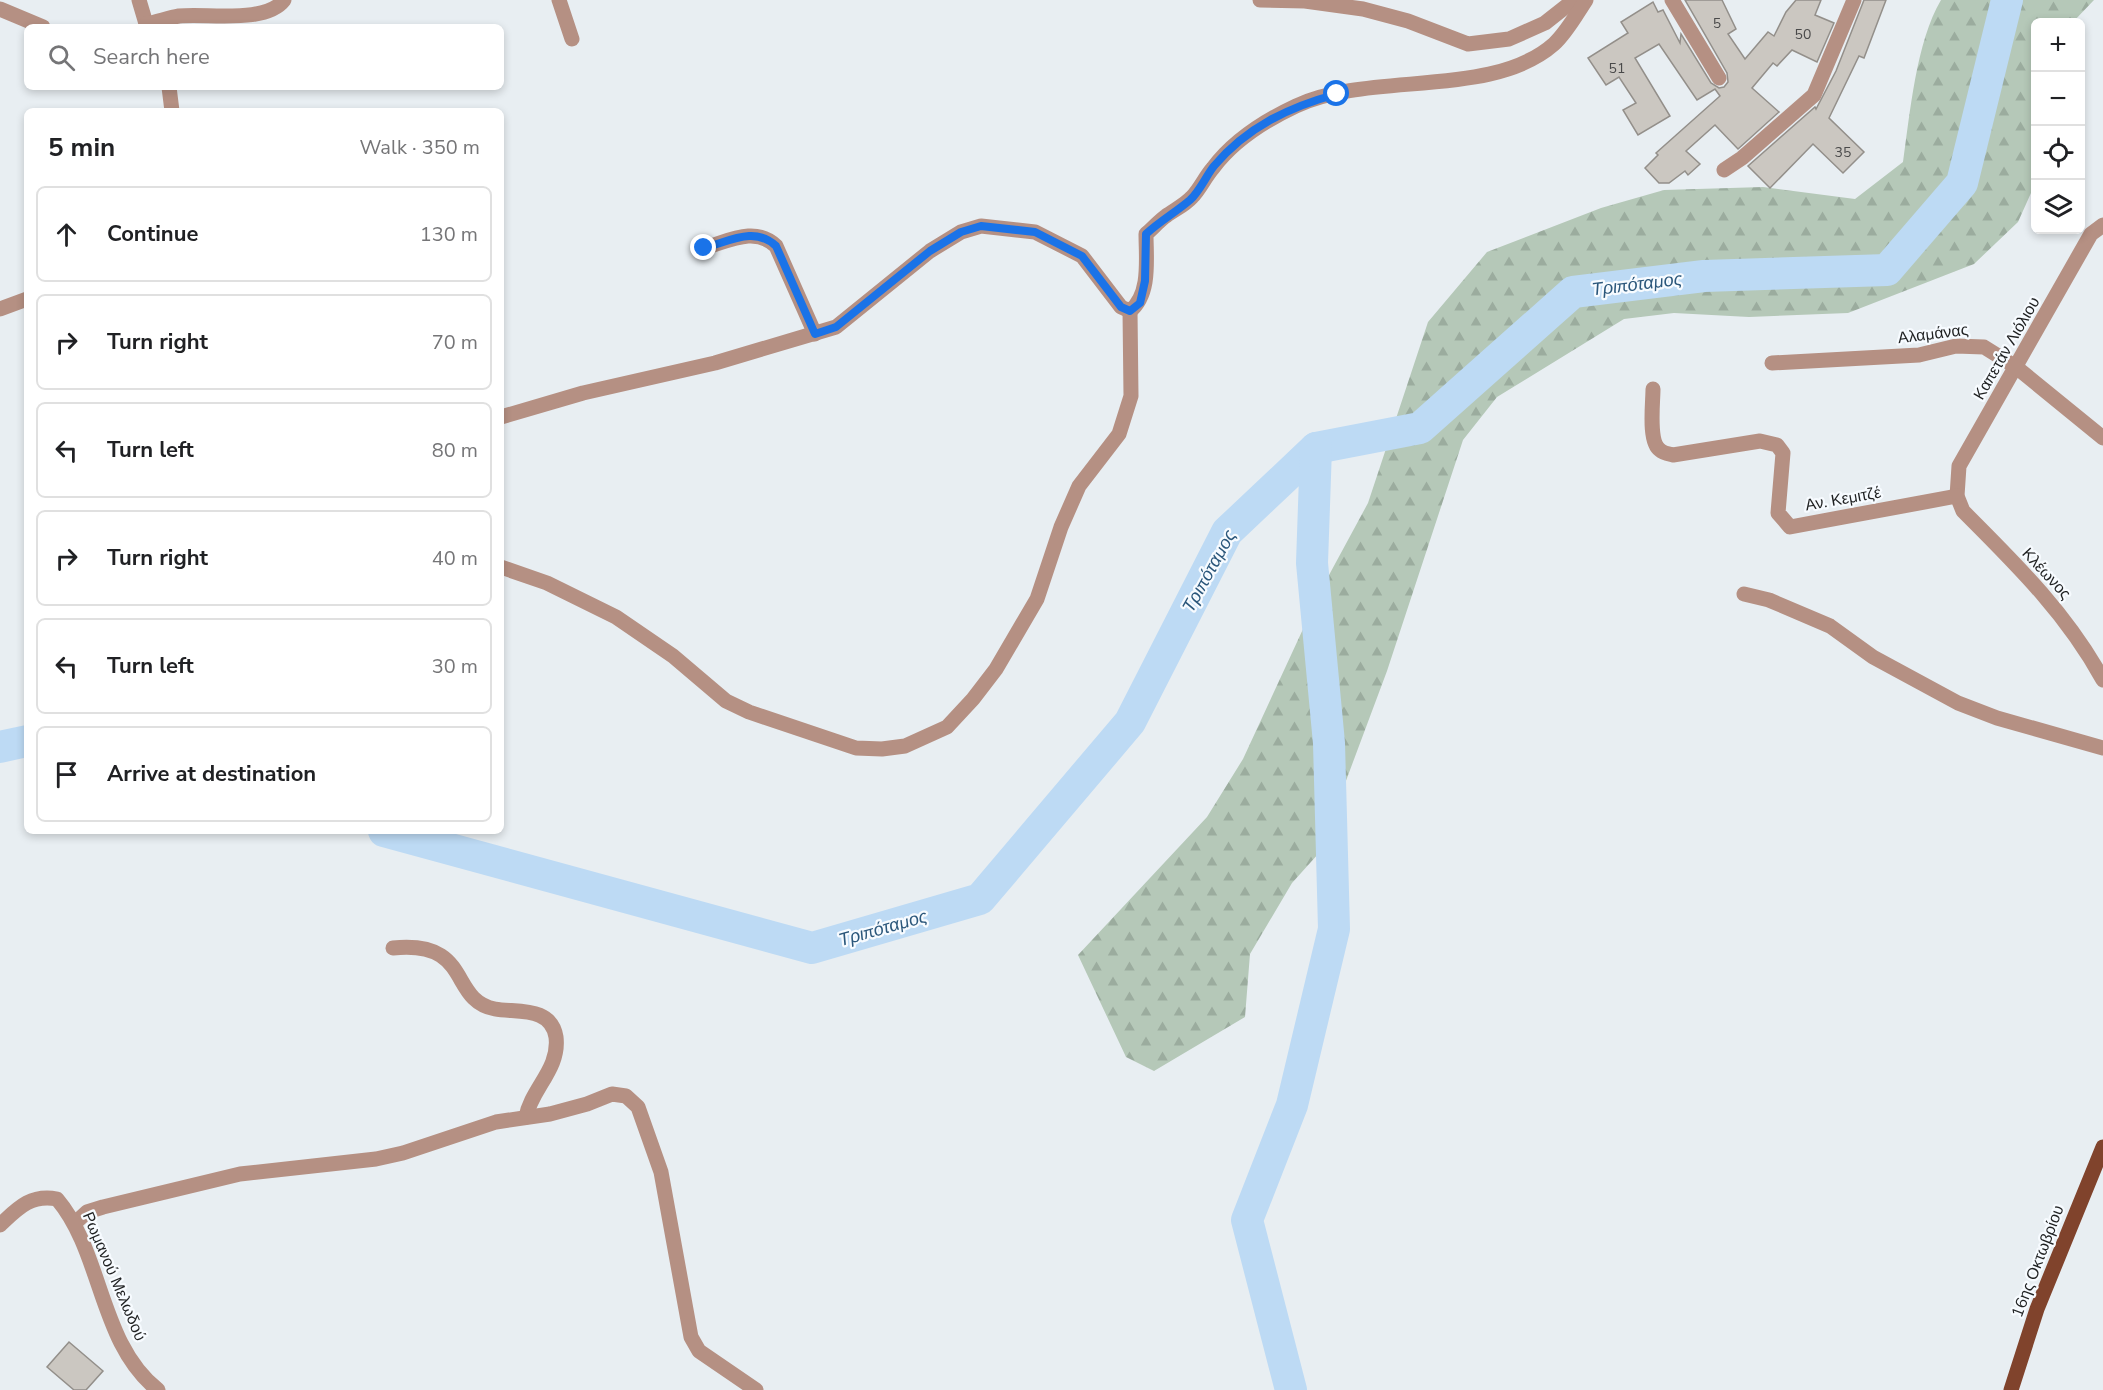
<!DOCTYPE html>
<meta charset="utf-8">
<style>
:root{--surface:#fff;--page:#f6f6f6;--text:#202124;--muted:#757577;--line:#e0e0e0}
body{margin:0;font-family:"Nunito Sans",sans-serif;background:var(--page);color:var(--text)}
.controls{position:absolute;right:18px;top:18px;display:grid;overflow:hidden;border-radius:9px;box-shadow:0 3px 9px #0003}
.controls button{width:54px;height:54px;display:grid;place-items:center;padding:0;border:0;border-bottom:2px solid var(--line);background:var(--surface);color:var(--text);font:30px sans-serif}
.stop{position:absolute;width:18px;height:18px;margin:-14px;border:4px solid #1a73e8;border-radius:50%;background:#fff}
.stop.end{background:#1a73e8;border-color:#fff;box-shadow:0 2px 6px #0008}
.list{margin:0;padding:0;list-style:none}
h2{display:flex;justify-content:space-between;align-items:center;height:78px;margin:0;padding:0 24px;font-size:26px}
h2 small{font-size:20px;font-weight:400;color:var(--muted)}
.list li{display:grid;grid-template-columns:39px 1fr auto;gap:18px;align-items:center;box-sizing:border-box;height:96px;margin:0 12px 12px;padding:0 12px;border:2px solid var(--line);border-radius:9px}
.list b{display:block;font-size:22px;white-space:nowrap}
.list em{font-size:20px;font-style:normal;color:var(--muted)}
.icon{flex:none;width:33px;height:33px;fill:none;stroke:currentColor;stroke-width:2;stroke-linecap:round;stroke-linejoin:round}
.map{position:relative;flex:none;width:2103px;height:1390px;overflow:hidden}
.search{position:absolute;background:var(--surface);box-shadow:0 3px 9px #0003;left:24px;top:24px;width:480px;height:66px;display:flex;align-items:center;gap:15px;box-sizing:border-box;padding:0 21px;border-radius:9px;color:var(--muted);font-size:22px}
.panel{position:absolute;background:var(--surface);box-shadow:0 3px 9px #0003;left:24px;top:108px;width:480px;height:726px;border-radius:9px}
.map>svg:first-child{display:block}
</style>
<div class="map">
<svg width="2103" height="1390" viewBox="0 0 2103 1390">
<defs>
<pattern id="forest-firs" width="22" height="20" patternUnits="userSpaceOnUse" patternTransform="scale(1.5)"><rect width="22" height="20" fill="#b5c8b8"/><path d="M5 1l3.5 6h-7zM16 11l3.5 6h-7z" fill="#9bac9e"/></pattern>
</defs>
<rect width="100%" height="100%" fill="#e8eef2"/>
<!-- forest -->
<path fill="url(#forest-firs)" d="M 1941,0 L 2094,0 L 2073,22 L 2036,22 L 2035,184 L 2018,222 L 1974,264 L 1848,313 L 1749,317 L 1674,313 L 1624,319 L 1497,397 L 1463,440 L 1387,671 L 1319,853 L 1292,883 L 1250,954 L 1245,1017 L 1154,1071 L 1126,1057 L 1078,955 L 1207,817 L 1243,759 L 1322,588 L 1368,503 L 1428,322 L 1487,252 L 1601,208 L 1664,190 L 1763,187 L 1855,199 L 1903,162 C 1910,114 1916,42 1941,0 Z"/>
<g fill="none" stroke-linecap="round" stroke-linejoin="round">
<!-- river -->
<g stroke="#bddaf4" stroke-width="32">
<path d="M 0,747 L 27,741"/>
<path d="M 384,831 L 812,948 L 980,899 L 1130,722 L 1227,532 L 1316,448 L 1420,428 L 1573,292 L 1704,276 L 1887,270 L 1962,183 L 2007,0"/>
<path d="M 1291,1390 L 1247,1220 L 1292,1105 L 1334,929 L 1329,743 L 1312,563 L 1316,448"/>
</g>
</g>
<!-- building -->
<g fill="#cbc7c1" stroke="#938f8a" stroke-width="1.5">
<path d="M 1685,0 L 1722,0 L 1736,29 L 1728,34 L 1745,59 L 1768,32 L 1774,36 L 1786,12 L 1796,0 L 1821,0 L 1815,15 L 1834,23 L 1817,62 L 1792,50 L 1777,66 L 1773,63 L 1752,88 L 1779,112 L 1738,149 L 1715,125 L 1686,151 L 1700,164 L 1688,175 L 1685,171 L 1669,183 L 1659,183 L 1645,168 L 1658,155 L 1656,153 L 1720,96 L 1715,89 L 1697,100 L 1659,44 L 1635,58 L 1670,116 L 1638,135 L 1623,110 L 1636,103 L 1619,77 L 1606,85 L 1588,58 L 1628,33 L 1621,22 L 1653,2 L 1658,12 L 1663,10 L 1680,43 L 1681,34 L 1711,83 L 1719,88 L 1724,87 L 1728,82 L 1727,73 Z"/>
<path d="M 1864,0 L 1886,0 L 1864,58 L 1859,56 L 1829,118 L 1864,152 L 1843,173 L 1813,144 L 1770,188 L 1748,166 L 1815,107 L 1816,109 L 1836,71 Z"/>
<path d="M 69,1342 L 103,1371 L 86,1390 L 74,1390 L 47,1367 Z"/>
</g>
<g fill="none" stroke-linecap="round" stroke-linejoin="round">
<!-- minor -->
<g stroke="#b59083" stroke-width="15">
<path d="M 139,0 L 147,27"/>
<path d="M 559,0 L 572,39"/>
<path d="M 1260,0 L 1305,1 L 1363,9 L 1408,21 L 1468,44 L 1509,39 L 1545,23 L 1574,0"/>
<path d="M 1672,0 L 1719,78"/>
<path d="M 0,9 L 43,27"/>
<path d="M 146,24 C 157,22 168,18 179,16 C 207,13 266,24 284,0"/>
<path d="M 169,87 L 172,111"/>
<path d="M 1724,170 L 1742,158 L 1814,95 L 1854,0"/>
<path d="M 2103,225 L 2091,234 L 1959,466 L 1957,496 L 1963,511 C 2016,564 2067,614 2103,680"/>
<path d="M 704,248 C 729,241 755,226 776,246 L 815,334"/>
<path d="M 0,309 L 27,299"/>
<path d="M 1772,363 L 1919,355 L 1956,346 L 1984,347 L 2016,367 L 2103,438"/>
<path d="M 1653,389 C 1653,403 1648,442 1660,450 C 1663,453 1669,454 1673,455 L 1760,441 L 1777,445 L 1783,453 L 1778,513 L 1790,527 L 1957,496"/>
<path d="M 501,417 L 583,393 L 715,363 L 836,327 L 930,251 L 961,232 L 981,226 L 1035,232 L 1082,256 L 1121,307 L 1130,311 C 1151,294 1146,259 1146,234 C 1153,228 1159,221 1166,216 C 1174,210 1185,205 1192,197 C 1200,189 1205,177 1213,168 C 1234,140 1264,121 1296,106 C 1370,71 1492,99 1554,44 C 1567,32 1576,15 1586,0"/>
<path d="M 501,567 L 547,583 L 616,617 L 673,656 L 726,701 L 749,712 L 856,748 L 882,749 L 905,746 L 947,727 L 973,699 L 996,669 L 1037,599 L 1061,527 L 1079,486 L 1119,434 L 1131,396 L 1130,311"/>
<path d="M 1744,594 L 1769,600 L 1830,626 L 1873,657 L 1958,703 L 1997,718 L 2103,748"/>
<path d="M 393,948 C 473,940 448,1000 495,1009 C 517,1013 551,1006 556,1037 C 560,1069 531,1089 526,1117"/>
<path d="M 75,1223 L 87,1212 L 103,1207 L 240,1174 L 376,1159 L 403,1153 L 496,1122 L 550,1114 L 587,1104 L 612,1094 L 626,1096 L 638,1107 L 661,1172 L 691,1337 L 699,1351 L 756,1390"/>
<path d="M 0,1225 C 18,1208 31,1194 57,1199 C 103,1253 99,1344 158,1390"/>
</g>
<!-- major -->
<path stroke="#80432c" stroke-width="15" d="M 2011,1390 L 2037,1309 L 2103,1147"/>
</g>
<g fill="none" stroke-linecap="round" stroke-linejoin="round">
<!-- route -->
<path stroke="#1a73e8" stroke-width="8" d="M 704,248 C 730,241 755,226 776,246 L 815,334 L 836,327 L 930,251 L 961,232 L 981,226 L 1035,232 L 1082,256 L 1121,307 L 1130,311 L 1140,303 L 1145,281 L 1146,234 C 1160,221 1176,212 1190,200 C 1200,191 1206,176 1214,166 C 1247,127 1289,107 1337,94"/>
</g>
<g text-anchor="middle" stroke-width="4.5" stroke-linejoin="round" paint-order="stroke">
<!-- number labels -->
<g font-size="14" fill="#4a4a4a">
<text x="1717" y="28">5</text>
<text x="1803" y="39">50</text>
<text x="1617" y="73">51</text>
<text x="1843" y="157">35</text>
</g>
<!-- street labels -->
<g font-size="16" fill="#1f2122" stroke="#f7fbff">
<text transform="translate(1933 333) rotate(-7)" y="6">Αλαμάνας</text>
<text transform="translate(2006 348) rotate(-60)" y="6">Καπετάν Λιόλιου</text>
<text transform="translate(1843 498) rotate(-10)" y="6">Αν. Κεμιτζέ</text>
<text transform="translate(2047 573) rotate(47)" y="6">Κλέωνος</text>
<text transform="translate(2037 1261) rotate(-69)" y="6">16ης Οκτωβρίου</text>
<text transform="translate(115 1276) rotate(67)" y="6">Ρωμανού Μελωδού</text>
</g>
<!-- water labels -->
<g font-size="18" font-style="italic" fill="#2b577b" stroke="#f7fbff">
<text transform="translate(1637 284) rotate(-7)" y="6">Τριπόταμος</text>
<text transform="translate(1209 571) rotate(-61)" y="6">Τριπόταμος</text>
<text transform="translate(883 928) rotate(-16)" y="6">Τριπόταμος</text>
</g>
</g>
</svg>
<div class="controls">
<button>+</button>
<button>−</button>
<button><svg class="icon" aria-label="locate" viewBox="0 0 24 24"><circle cx="12" cy="12" r="6"/><path d="M12 2v4M12 18v4M2 12h4M18 12h4"/></svg></button>
<button><svg class="icon" aria-label="layers" viewBox="0 0 24 24"><path d="M12 4l9 5-9 5-9-5zM3 14l9 5 9-5"/></svg></button>
</div>
<div class="stop" style="left:1337px;top:94px"></div>
<div class="stop end" style="left:704px;top:248px"></div>
<div class="search"><svg class="icon" aria-label="search" viewBox="0 0 24 24"><circle cx="10" cy="10" r="6"/><path d="M15 15l6 6"/></svg>Search here</div>
<section class="panel">
<h2>5 min<small>Walk · 350 m</small></h2>
<ul class="list">
<li><svg class="icon" aria-label="ahead" viewBox="0 0 24 24"><path d="M12 20V5M6 11l6-6 6 6"/></svg><div><b>Continue</b></div><em>130 m</em></li>
<li><svg class="icon" aria-label="right" viewBox="0 0 24 24"><path d="M7 20v-9h11M14 6l5 5-5 5"/></svg><div><b>Turn right</b></div><em>70 m</em></li>
<li><svg class="icon" aria-label="left" viewBox="0 0 24 24"><path d="M17 20v-9H6M10 6l-5 5 5 5"/></svg><div><b>Turn left</b></div><em>80 m</em></li>
<li><svg class="icon" aria-label="right" viewBox="0 0 24 24"><path d="M7 20v-9h11M14 6l5 5-5 5"/></svg><div><b>Turn right</b></div><em>40 m</em></li>
<li><svg class="icon" aria-label="left" viewBox="0 0 24 24"><path d="M17 20v-9H6M10 6l-5 5 5 5"/></svg><div><b>Turn left</b></div><em>30 m</em></li>
<li><svg class="icon" aria-label="arrive" viewBox="0 0 24 24"><path d="M6 21V4h12l-3 4 3 4H6"/></svg><div><b>Arrive at destination</b></div></li>
</ul>
</section>
</div>
